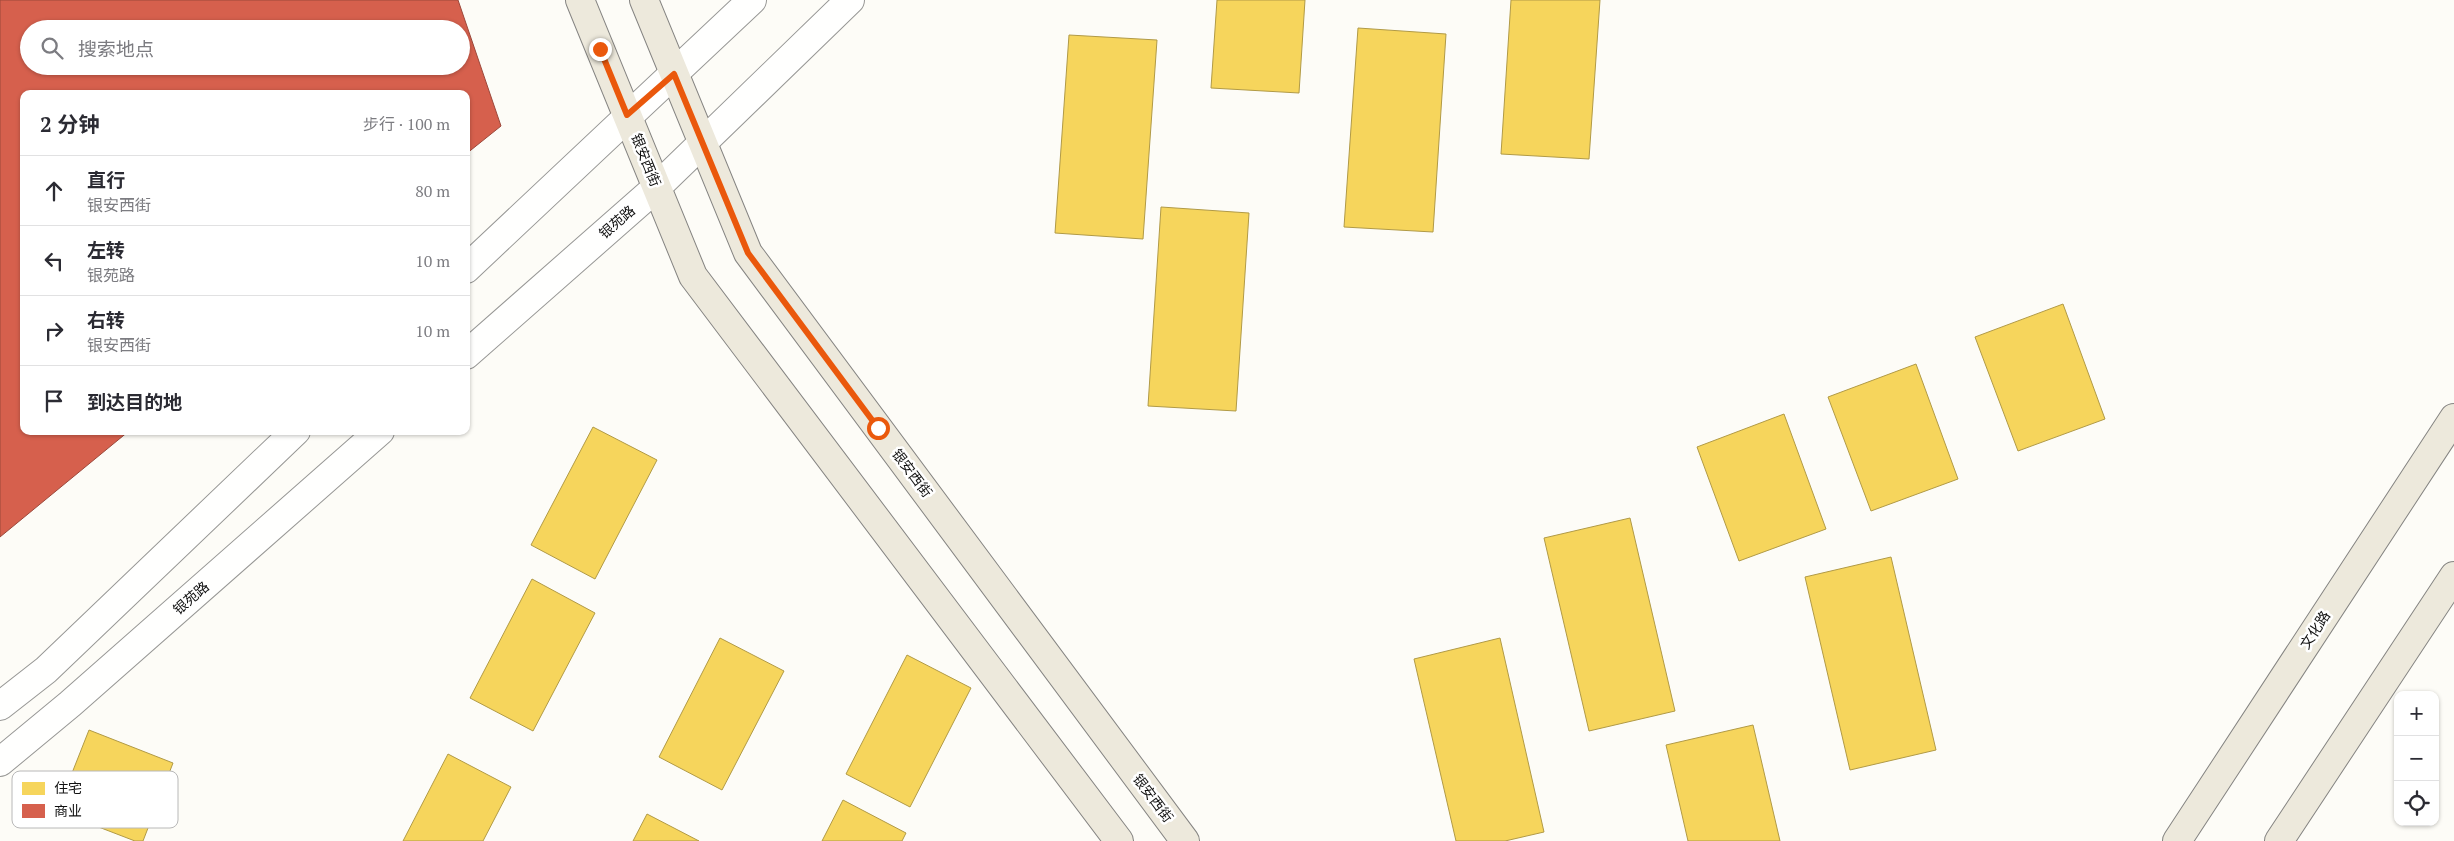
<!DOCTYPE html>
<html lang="zh">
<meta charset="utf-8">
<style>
:root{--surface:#fff;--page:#f2f2f3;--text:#2b2b33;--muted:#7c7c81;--line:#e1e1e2}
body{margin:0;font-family:"PT Serif","Noto Sans SC",serif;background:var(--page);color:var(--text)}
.controls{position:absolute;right:15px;bottom:15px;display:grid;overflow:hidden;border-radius:10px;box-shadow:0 1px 4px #0004}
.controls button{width:45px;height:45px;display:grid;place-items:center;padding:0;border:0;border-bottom:1px solid var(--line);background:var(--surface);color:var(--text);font:25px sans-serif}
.stop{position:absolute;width:15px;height:15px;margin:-11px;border:4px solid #ea580c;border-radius:50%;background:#fff}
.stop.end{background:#ea580c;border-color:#fff;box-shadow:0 1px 5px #0008}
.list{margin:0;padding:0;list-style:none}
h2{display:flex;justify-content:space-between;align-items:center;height:65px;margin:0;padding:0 20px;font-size:21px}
h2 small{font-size:16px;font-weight:400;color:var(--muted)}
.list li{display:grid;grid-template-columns:32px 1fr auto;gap:15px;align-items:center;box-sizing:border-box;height:70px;padding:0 20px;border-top:1px solid var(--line)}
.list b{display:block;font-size:19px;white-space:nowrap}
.list p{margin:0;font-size:16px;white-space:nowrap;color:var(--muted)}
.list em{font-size:16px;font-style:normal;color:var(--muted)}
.icon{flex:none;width:28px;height:28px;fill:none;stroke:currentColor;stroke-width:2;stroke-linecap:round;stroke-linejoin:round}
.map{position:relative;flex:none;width:2454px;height:841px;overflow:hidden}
.search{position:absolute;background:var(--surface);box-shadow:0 1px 4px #0004;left:20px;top:20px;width:450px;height:55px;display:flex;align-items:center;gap:12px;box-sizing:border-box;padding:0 18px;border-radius:28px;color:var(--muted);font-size:19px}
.panel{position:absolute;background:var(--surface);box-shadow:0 1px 4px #0004;left:20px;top:90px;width:450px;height:345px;border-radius:10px}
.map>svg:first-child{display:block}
</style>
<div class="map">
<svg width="2454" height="841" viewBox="0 0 2454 841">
<rect width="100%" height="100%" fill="#fdfcf7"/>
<!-- homes -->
<g fill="#f6d55c" stroke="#b19a46">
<path d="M 1217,0 L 1305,0 L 1299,93 L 1211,88 Z"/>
<path d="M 1511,0 L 1600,0 L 1589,159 L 1501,154 Z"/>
<path d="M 1358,28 L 1446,34 L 1433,232 L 1344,227 Z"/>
<path d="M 1069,35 L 1157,40 L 1143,239 L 1055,233 Z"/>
<path d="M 1161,207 L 1249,213 L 1236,411 L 1148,406 Z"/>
<path d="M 2063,304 L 2105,419 L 2018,451 L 1975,337 Z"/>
<path d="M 1916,364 L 1958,479 L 1871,511 L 1828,397 Z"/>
<path d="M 1784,414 L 1826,529 L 1739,561 L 1697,447 Z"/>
<path d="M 593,427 L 657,460 L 595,579 L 531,545 Z"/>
<path d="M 1630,518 L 1675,711 L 1589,731 L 1544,538 Z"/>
<path d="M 1891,557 L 1936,750 L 1850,770 L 1805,577 Z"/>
<path d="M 532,579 L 595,613 L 533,731 L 470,698 Z"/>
<path d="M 720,638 L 784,671 L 722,790 L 659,757 Z"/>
<path d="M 1500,638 L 1544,832 L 1505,841 L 1456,841 L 1414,659 Z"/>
<path d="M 907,655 L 971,688 L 910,807 L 846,774 Z"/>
<path d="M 1753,725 L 1780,841 L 1688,841 L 1666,745 Z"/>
<path d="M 89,730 L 173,763 L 143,841 L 135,841 L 57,811 Z"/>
<path d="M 448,754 L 511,787 L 483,841 L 403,841 Z"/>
<path d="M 843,800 L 906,833 L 902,841 L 822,841 Z"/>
<path d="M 647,814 L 699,841 L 633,841 Z"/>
</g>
<!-- shops -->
<path fill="#d6604d" stroke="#9b483b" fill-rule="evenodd" d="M 0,0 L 458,0 L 501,126 L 466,154 L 466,94 L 24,94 L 24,431 L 129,431 L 0,537 ZM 29,29 L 461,29 L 461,66 L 29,66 Z"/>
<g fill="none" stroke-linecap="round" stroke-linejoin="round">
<defs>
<g id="minor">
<path d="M 466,269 L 752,0"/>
<path d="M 466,355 L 657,187 L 850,0"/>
<path d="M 0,706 L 46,670 L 296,431"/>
<path d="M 0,762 L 70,704 L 380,431"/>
</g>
<g id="major">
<path d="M 580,0 L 693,276 L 1119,841"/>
<path d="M 644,0 L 748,253 L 1185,841"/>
<path d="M 2177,841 L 2454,418"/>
<path d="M 2279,841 L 2454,576"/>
</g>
</defs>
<!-- minor casing -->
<use href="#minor" stroke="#979795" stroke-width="30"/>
<!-- major casing -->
<use href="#major" stroke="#858482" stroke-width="30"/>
<!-- minor -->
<use href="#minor" stroke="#fffffe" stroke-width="28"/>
<!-- major -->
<use href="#major" stroke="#ede9dc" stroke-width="28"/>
</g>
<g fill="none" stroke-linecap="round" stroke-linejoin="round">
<!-- route -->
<path stroke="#ea580c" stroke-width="6" d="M 600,49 L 627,115 L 674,74 L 748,253 L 878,428"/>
</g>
<g text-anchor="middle" stroke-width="5" stroke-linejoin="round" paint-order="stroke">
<!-- street labels -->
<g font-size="14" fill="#111" stroke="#fff">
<text transform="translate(646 160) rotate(68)" y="5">银安西街</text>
<text transform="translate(617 222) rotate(-41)" y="5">银苑路</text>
<text transform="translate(912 473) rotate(53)" y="5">银安西街</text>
<text transform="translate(191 598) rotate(-41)" y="5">银苑路</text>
<text transform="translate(2315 630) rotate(-57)" y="5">文化路</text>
<text transform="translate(1153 798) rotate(53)" y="5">银安西街</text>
</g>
</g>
<!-- legend -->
<rect x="12" y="771" width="166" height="57" rx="8" fill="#fff" stroke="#b8b8b8" stroke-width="1"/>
<rect x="22" y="782" width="23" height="13" fill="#f6d55c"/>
<rect x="22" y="804" width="23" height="14" fill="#d6604d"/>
<g font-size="14" fill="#111">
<text x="54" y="793">住宅</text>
<text x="54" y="816">商业</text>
</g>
</svg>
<div class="controls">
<button>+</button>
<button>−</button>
<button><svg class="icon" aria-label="locate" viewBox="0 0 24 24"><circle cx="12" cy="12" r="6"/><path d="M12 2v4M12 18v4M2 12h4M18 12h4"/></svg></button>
</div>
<div class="stop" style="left:878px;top:428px"></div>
<div class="stop end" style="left:600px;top:49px"></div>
<div class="search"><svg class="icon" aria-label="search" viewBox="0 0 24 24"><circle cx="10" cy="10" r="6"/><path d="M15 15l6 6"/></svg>搜索地点</div>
<section class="panel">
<h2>2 分钟<small>步行 · 100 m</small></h2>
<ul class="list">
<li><svg class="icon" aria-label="ahead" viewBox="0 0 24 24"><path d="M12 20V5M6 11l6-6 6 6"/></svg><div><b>直行</b><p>银安西街</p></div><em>80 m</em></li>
<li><svg class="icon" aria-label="left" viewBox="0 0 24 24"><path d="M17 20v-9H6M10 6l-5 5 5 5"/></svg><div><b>左转</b><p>银苑路</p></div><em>10 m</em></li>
<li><svg class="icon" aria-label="right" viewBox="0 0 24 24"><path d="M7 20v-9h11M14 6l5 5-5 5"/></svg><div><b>右转</b><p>银安西街</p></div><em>10 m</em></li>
<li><svg class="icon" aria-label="arrive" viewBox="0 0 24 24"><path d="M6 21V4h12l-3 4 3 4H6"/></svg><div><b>到达目的地</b></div></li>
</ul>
</section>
</div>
